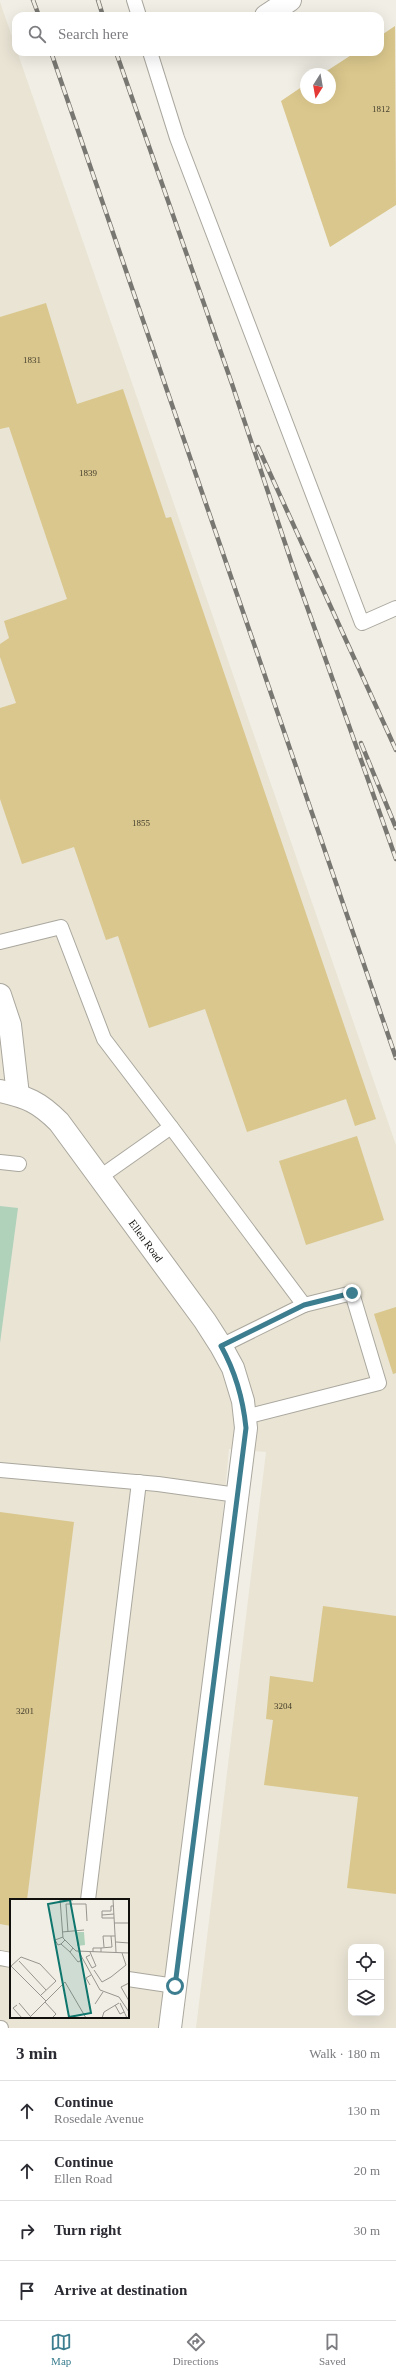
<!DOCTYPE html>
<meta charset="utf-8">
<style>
:root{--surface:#fff;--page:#f7f7f7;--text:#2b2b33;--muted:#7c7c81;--line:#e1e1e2;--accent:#3c7e8f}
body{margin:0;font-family:"Times New Roman",serif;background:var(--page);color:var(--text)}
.controls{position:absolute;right:12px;bottom:12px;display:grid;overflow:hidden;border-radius:8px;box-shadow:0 4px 16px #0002}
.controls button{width:36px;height:36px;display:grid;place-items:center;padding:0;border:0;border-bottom:1px solid var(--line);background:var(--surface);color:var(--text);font:20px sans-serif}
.compass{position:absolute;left:300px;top:68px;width:36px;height:36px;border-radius:50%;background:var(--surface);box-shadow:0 4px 16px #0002;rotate:191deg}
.stop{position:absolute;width:12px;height:12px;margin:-9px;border:3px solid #3c7e8f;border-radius:50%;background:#fff}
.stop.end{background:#3c7e8f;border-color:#fff;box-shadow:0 1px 4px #0008}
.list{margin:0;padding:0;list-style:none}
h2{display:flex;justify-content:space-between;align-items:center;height:52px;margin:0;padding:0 16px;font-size:17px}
h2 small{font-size:13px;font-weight:400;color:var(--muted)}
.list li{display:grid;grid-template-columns:26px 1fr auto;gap:12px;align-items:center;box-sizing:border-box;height:60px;padding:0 16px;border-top:1px solid var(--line)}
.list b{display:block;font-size:15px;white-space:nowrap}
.list p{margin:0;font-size:13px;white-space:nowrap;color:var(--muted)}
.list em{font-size:13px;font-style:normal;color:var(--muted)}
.icon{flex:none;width:22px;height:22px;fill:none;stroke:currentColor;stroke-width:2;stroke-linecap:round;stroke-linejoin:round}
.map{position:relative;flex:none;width:396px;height:2028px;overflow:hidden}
.search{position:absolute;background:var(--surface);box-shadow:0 4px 16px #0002;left:12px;right:12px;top:12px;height:44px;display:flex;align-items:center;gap:10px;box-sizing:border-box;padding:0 14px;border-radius:12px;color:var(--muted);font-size:15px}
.sheet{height:292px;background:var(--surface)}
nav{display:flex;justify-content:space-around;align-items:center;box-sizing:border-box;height:56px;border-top:1px solid var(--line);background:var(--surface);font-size:11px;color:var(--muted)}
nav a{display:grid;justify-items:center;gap:2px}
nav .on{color:var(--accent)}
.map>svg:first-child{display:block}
</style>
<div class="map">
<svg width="396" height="2028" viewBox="0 0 396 2028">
<rect width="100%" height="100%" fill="#f1eee5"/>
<!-- built -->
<path fill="#e9e4d4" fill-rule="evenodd" d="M 0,2 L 396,1145 L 396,2028 L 196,2028 L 266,1452 L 229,1449 L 175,2028 L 0,2028 ZM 11,1900 L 128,1900 L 128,2017 L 11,2017 ZM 351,1947 L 381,1947 L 381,2013 L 351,2013 Z"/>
<!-- green -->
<path fill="#b0d2bb" d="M 0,1206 L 18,1208 L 0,1343 Z"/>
<!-- building -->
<g fill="#dac78d">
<path d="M 395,26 L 396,205 L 330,247 L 281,101 L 306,84 L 306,98 L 330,98 L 330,74 L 322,74 L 356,52 L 380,52 L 380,36 Z"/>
<path d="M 46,303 L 77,404 L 123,389 L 166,518 L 171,517 L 376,1119 L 355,1126 L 346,1099 L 247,1132 L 205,1009 L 149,1028 L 118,936 L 106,940 L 74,847 L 22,864 L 0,799 L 0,708 L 16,703 L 0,657 L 0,644 L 9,638 L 4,621 L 67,599 L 9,427 L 0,429 L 0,317 Z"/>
<path d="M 357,1136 L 384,1220 L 306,1245 L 279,1161 Z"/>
<path d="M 396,1307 L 396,1373 L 393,1374 L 374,1314 Z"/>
<path d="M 0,1512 L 74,1522 L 27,1900 L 11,1900 L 11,1926 L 0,1924 Z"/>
<path d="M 323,1606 L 396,1616 L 396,1894 L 347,1888 L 358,1797 L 264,1785 L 273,1720 L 266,1719 L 270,1676 L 313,1682 Z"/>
</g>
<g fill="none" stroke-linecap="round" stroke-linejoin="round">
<defs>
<g id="lane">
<path d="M 134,0 L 139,16"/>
<path d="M 150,52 L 177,138 L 362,623 L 396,608"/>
<path d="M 0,942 L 61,927 L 104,1039 L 171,1127 L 100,1177"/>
<path d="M 171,1127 L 304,1305 L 221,1346"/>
<path d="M 0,1162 L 19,1164"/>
<path d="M 245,1417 L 379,1383 L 352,1293 L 304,1305"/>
<path d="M 0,1470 L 158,1484 L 237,1495"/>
<path d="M 88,1900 L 139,1482"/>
<path d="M 0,1958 L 11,1960"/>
<path d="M 128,1979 L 175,1986"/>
<path d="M 0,2028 L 1,2028"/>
</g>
<g id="street">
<path d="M 266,16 L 290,0"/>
<path d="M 0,995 L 10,1025 L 18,1095"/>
<path id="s1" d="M 0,1091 C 27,1097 39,1102 59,1122 L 205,1321 L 221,1346 L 233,1368 L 243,1401 L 246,1428 L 170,2028"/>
</g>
</defs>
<!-- lane casing -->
<use href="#lane" stroke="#aaa79e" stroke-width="16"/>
<!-- street casing -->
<use href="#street" stroke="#aaa79e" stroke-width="24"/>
<!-- lane -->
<use href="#lane" stroke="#fff" stroke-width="14"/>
<!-- street -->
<use href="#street" stroke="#fff" stroke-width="22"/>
<defs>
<g id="rail">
<path d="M 33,0 L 39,16"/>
<path d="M 98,0 L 103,16"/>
<path d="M 51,52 L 396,1058"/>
<path d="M 116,52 L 232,384 L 293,567 L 396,859"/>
<path d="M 258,447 L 396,750"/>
<path d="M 361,743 L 396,828"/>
</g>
</defs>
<!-- rail casing -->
<use href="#rail" stroke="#797771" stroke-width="4.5"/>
<!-- rail -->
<use href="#rail" stroke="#f1eee5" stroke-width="3" stroke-dasharray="9" stroke-linecap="butt"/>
</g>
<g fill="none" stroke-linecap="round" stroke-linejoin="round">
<!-- route -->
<path stroke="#3c7e8f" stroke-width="5" d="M 175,1986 L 246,1428 C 243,1398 236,1373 221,1346 L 304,1305 L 352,1293"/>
</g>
<g text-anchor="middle" stroke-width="4" stroke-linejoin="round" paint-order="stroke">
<!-- number labels -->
<g font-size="9" fill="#433e2d">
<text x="381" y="112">1812</text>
<text x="32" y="363">1831</text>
<text x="88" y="476">1839</text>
<text x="141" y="826">1855</text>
<text x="283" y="1709">3204</text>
<text x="25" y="1714">3201</text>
</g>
<!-- street labels -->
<g font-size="11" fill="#11100d" stroke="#f1eee5">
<text dy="4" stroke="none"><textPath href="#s1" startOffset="215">Ellen Road</textPath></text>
</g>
</g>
<!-- overview -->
<g transform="translate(10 1899)">
<rect width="119" height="119" fill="#f1eee5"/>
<path d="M 67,33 L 74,33 L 75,46 L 67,47 Z" fill="#b0d2bb"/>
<path fill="none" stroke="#97958f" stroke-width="1" d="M 50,0 L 53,39 L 66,52 L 119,54M 103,0 L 106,53M 50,2 L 63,1M 104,15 L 92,16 L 92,19 L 104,19M 92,16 L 92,12 L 101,12 L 101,7 L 104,7M 104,24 L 119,24M 52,33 L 74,31M 58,33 L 56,5 L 76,5 L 77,22M 55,41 L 51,45 L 60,53M 106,43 L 119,44M 51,45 L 48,46 L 45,41 L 53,38M 94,48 L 93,37 L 105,37M 63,49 L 60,53 L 68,63 L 72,61M 91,49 L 102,48 L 101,37M 69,53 L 90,91 L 109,98 L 119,113M 80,53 L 86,67 L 82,69 L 76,58 L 80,56M 83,53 L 83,49 L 91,49 L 91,53M 9,62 L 36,91M 1,67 L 36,102M 0,68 L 11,58 L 30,65 L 46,82 L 31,96M 84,71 L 92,83 L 101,78 L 116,66 L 112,54M 119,84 L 111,88 L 119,102M 80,86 L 76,79 L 81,76M 35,103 L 46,115 L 42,119M 9,104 L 20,117M 110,104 L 117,119M 85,105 L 93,93M 7,106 L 3,109 L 12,119M 105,106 L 110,115 L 114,113M 19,119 L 55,83 L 76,119M 92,119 L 94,113 L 109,104"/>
<path fill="#0f766e" fill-opacity="0.15" stroke="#0f766e" stroke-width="2" d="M 60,1 L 81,114 L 59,118 L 38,5 Z"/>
<rect width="119" height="119" fill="none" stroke="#11100d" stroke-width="2"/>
</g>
</svg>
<div class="controls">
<button><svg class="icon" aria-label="locate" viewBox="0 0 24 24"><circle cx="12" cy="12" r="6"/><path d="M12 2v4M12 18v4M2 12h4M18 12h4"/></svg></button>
<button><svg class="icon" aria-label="layers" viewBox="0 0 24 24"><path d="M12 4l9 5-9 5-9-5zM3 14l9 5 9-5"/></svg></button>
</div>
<svg class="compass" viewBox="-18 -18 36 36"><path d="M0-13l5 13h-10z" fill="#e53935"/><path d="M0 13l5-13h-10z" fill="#7c7c81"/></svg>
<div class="stop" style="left:175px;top:1986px"></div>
<div class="stop end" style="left:352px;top:1293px"></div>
<div class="search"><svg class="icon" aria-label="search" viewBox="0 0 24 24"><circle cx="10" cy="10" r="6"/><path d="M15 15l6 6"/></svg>Search here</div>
</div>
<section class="sheet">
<h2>3 min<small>Walk · 180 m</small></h2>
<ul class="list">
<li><svg class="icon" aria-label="ahead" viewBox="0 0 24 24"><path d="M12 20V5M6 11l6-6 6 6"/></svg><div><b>Continue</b><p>Rosedale Avenue</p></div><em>130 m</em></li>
<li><svg class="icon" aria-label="ahead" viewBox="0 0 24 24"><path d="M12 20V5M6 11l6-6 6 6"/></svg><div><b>Continue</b><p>Ellen Road</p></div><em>20 m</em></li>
<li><svg class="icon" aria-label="right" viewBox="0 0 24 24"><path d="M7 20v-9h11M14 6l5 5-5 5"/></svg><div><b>Turn right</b></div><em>30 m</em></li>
<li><svg class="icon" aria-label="arrive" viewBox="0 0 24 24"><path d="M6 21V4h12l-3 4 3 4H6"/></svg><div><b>Arrive at destination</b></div></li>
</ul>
</section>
<nav>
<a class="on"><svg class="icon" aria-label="map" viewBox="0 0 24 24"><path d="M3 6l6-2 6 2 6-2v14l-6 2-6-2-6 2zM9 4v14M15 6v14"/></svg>Map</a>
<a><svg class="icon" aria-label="directions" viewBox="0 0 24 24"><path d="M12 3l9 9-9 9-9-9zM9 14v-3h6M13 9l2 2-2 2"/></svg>Directions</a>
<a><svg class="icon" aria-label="saved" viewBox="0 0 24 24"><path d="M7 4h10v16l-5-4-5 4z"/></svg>Saved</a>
</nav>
